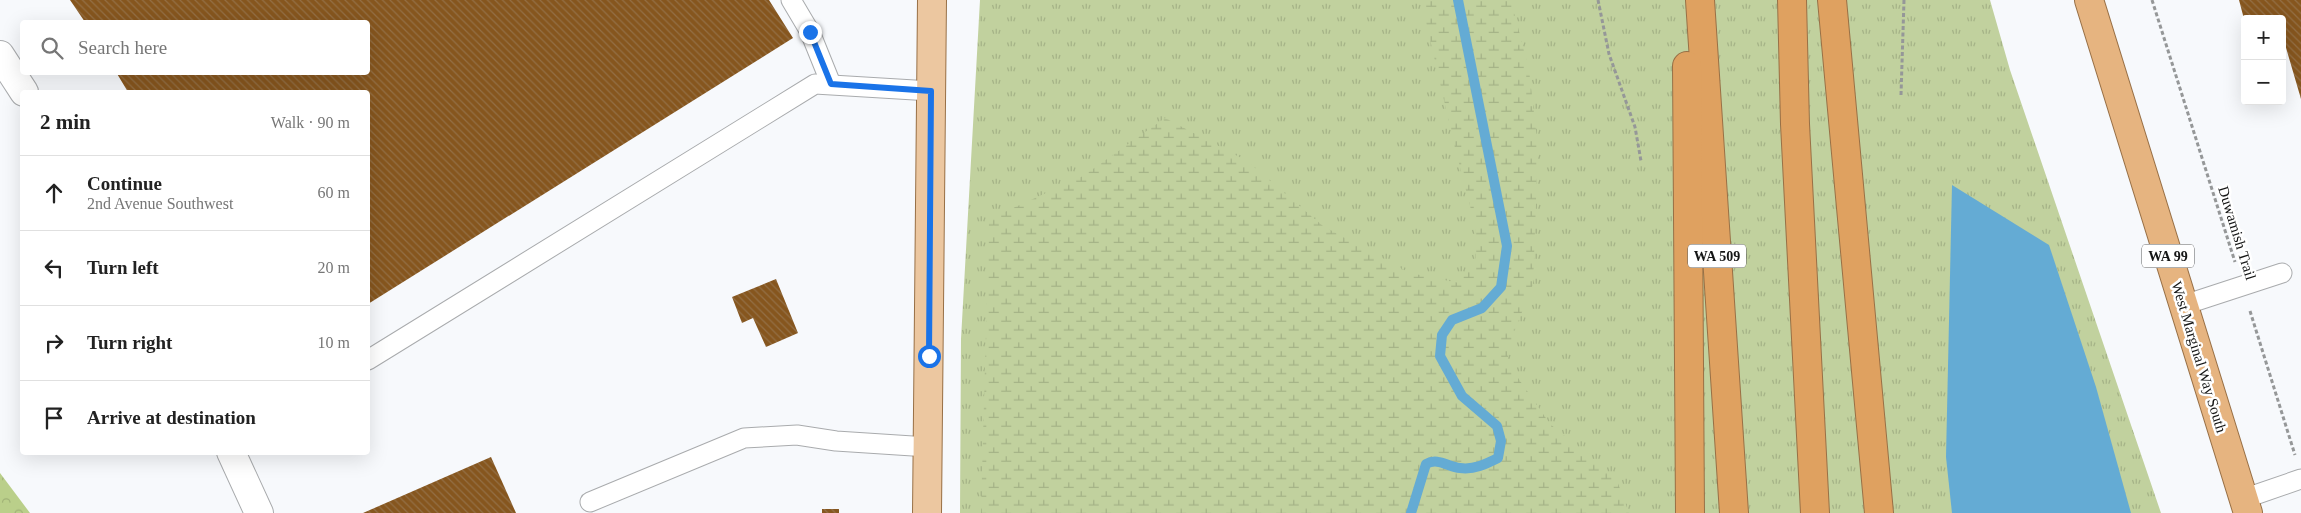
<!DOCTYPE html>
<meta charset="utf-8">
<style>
:root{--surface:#fff;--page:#f6f6f6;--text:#222;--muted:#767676;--line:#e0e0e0}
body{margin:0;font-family:"Times New Roman",serif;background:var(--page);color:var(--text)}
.controls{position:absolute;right:15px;top:15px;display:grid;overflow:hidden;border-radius:5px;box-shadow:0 5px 20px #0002}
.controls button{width:45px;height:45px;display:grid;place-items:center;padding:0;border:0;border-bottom:1px solid var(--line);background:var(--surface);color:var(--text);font:25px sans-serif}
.stop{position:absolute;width:15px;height:15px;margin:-11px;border:4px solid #1a73e8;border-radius:50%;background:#fff}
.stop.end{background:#1a73e8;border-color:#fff;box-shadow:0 1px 5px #0008}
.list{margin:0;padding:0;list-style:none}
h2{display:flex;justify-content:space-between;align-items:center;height:65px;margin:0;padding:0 20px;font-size:21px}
h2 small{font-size:16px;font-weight:400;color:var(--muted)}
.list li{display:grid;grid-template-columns:32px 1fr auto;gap:15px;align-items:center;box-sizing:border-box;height:75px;padding:0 20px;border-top:1px solid var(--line)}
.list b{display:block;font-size:19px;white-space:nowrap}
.list p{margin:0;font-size:16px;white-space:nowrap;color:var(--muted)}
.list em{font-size:16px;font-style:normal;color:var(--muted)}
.icon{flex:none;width:28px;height:28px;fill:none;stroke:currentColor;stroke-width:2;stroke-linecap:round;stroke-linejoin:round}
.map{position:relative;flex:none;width:2301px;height:513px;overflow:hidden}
.search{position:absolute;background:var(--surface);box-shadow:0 5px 20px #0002;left:20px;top:20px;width:350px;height:55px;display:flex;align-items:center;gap:12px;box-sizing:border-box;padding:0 18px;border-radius:5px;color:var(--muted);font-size:19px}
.panel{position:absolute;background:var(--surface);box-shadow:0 5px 20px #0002;left:20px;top:90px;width:350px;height:365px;border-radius:5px}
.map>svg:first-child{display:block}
</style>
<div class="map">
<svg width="2301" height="513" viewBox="0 0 2301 513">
<defs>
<pattern id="grass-tufts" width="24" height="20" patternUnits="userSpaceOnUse" patternTransform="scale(1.25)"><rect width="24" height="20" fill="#c1d19e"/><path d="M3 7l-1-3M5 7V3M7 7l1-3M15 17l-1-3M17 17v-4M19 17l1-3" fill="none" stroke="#a5b387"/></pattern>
<pattern id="forest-crowns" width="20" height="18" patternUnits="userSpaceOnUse" patternTransform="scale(1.25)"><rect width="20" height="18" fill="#bacf8a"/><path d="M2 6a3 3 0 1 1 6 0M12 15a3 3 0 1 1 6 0" fill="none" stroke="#9fb176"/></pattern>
<pattern id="wetland-marsh" width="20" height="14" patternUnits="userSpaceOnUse" patternTransform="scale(1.25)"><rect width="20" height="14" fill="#c1d19e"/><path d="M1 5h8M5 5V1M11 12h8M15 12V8" fill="none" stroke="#a5b387"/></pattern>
<pattern id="building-back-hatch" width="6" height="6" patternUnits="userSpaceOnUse" patternTransform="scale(1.25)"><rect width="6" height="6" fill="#86561e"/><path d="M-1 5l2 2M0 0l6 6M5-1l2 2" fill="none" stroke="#936f45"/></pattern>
</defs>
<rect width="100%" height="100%" fill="#f7f9fc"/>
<!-- grass -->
<path fill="url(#grass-tufts)" d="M 980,0 L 1990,0 L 2010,70 L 2161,513 L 960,513 L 961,339 Z"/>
<!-- forest -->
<path fill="url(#forest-crowns)" d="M 0,473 L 30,513 L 0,513 Z"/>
<!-- wetland -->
<path fill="url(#wetland-marsh)" d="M 1421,0 L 1511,0 L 1529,70 L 1538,148 L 1533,284 L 1513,335 L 1507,362 L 1550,424 L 1616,478 L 1629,513 L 981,513 L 989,219 L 1083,176 L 1165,118 L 1247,161 L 1323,226 L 1410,273 L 1459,283 L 1476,258 L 1475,225 L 1455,148 Z"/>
<!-- water -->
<path fill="#64abd4" d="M 1952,185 L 2049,245 L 2096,387 L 2131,513 L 1952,513 L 1946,457 Z"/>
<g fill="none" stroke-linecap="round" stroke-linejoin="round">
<!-- stream -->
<path stroke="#64abd4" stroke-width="10" d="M 1411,513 L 1426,464 C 1438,457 1448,467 1460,468 C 1474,470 1486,464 1498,458 L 1501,441 L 1497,426 L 1462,396 L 1440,356 L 1442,335 L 1452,320 L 1482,308 L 1501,287 L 1507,246 L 1458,0"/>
</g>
<!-- building -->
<g fill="url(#building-back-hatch)">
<path d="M 70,0 L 769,0 L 793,38 L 368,304 L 368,92 L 128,92 L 116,72 L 368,72 L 368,22 L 85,22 Z"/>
<path d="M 2239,0 L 2301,0 L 2301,99 L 2282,34 L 2282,19 L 2244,19 Z"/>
<path d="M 776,279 L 798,333 L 766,347 L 753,318 L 742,323 L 732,297 Z"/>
<path d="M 491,457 L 516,513 L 363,513 Z"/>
<rect x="822" y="509" width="17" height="4"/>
</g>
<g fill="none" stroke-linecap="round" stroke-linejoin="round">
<defs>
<g id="service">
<path d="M 791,0 L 810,32 L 831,84"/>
<path d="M 2184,305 L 2282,273"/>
<path d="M 368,360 L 815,84 L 931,91"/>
<path d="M 2243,499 L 2301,479"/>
<path d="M 590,502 L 744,438 L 797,435 L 836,441 L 928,447"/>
</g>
<g id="minor">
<path d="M 0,55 L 24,92"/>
<path d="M 231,452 L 259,513"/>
</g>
<path id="primary" d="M 927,513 L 932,0"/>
<path id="trunk" d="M 2089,0 L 2248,513"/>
<g id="motorway">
<path d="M 1700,0 L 1734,513"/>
<path d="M 1792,0 L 1795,124 L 1815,513"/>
<path d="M 1832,0 L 1879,513"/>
<path d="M 1687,66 L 1690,513"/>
</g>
</defs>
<!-- service casing -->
<use href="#service" stroke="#a9abad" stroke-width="21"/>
<!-- minor casing -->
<use href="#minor" stroke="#a9abad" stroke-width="30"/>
<!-- primary casing -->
<use href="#primary" stroke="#987046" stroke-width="30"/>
<!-- trunk casing -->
<use href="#trunk" stroke="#987046" stroke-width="30"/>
<!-- motorway casing -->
<use href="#motorway" stroke="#987046" stroke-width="30"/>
<!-- path -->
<g stroke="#959798" stroke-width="3" stroke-dasharray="4 2.5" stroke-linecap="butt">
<path d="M 1598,0 L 1609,54 L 1635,127 L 1641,161"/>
<path d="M 2152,0 L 2235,262"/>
<path d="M 1901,95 L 1904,0"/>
<path d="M 2250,311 L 2295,455"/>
</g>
<!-- service -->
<use href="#service" stroke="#fff" stroke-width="19"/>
<!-- minor -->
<use href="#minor" stroke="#fff" stroke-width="28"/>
<!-- primary -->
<use href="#primary" stroke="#ecc7a0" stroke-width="28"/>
<!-- trunk -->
<use href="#trunk" stroke="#e6b480" stroke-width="28"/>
<!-- motorway -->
<use href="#motorway" stroke="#dfa160" stroke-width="28"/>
</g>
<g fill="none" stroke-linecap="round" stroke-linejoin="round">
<!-- route -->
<path stroke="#1a73e8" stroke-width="6" d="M 810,32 L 831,84 L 931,91 L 929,356"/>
</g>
<g text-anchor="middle" stroke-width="5" stroke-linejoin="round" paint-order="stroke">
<!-- shield labels -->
<g fill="#fff" stroke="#5b5c5c" stroke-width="1">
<rect x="1688" y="244.5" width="58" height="23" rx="4"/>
<rect x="2142" y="244.5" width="52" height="23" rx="4"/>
</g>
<g font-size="14" font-weight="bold" fill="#151616">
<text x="1717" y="261">WA 509</text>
<text x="2168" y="261">WA 99</text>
</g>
<!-- street labels -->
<g font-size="15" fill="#151616" stroke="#fff">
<text transform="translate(2237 233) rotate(73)" y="5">Duwamish Trail</text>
<text transform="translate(2199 357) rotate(73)" y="5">West Marginal Way South</text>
</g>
</g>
</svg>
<div class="controls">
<button>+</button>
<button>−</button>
</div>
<div class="stop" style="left:929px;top:356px"></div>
<div class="stop end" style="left:810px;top:32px"></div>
<div class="search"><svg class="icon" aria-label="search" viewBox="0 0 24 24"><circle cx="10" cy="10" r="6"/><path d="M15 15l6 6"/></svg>Search here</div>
<section class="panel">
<h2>2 min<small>Walk · 90 m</small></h2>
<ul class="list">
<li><svg class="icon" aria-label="ahead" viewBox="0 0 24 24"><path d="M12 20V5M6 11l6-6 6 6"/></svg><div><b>Continue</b><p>2nd Avenue Southwest</p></div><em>60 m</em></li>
<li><svg class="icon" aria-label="left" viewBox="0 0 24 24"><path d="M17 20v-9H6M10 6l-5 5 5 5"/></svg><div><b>Turn left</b></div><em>20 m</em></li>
<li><svg class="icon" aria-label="right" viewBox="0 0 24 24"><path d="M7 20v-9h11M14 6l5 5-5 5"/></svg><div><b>Turn right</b></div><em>10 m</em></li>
<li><svg class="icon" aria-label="arrive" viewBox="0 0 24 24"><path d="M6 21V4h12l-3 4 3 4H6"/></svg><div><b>Arrive at destination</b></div></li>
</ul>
</section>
</div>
